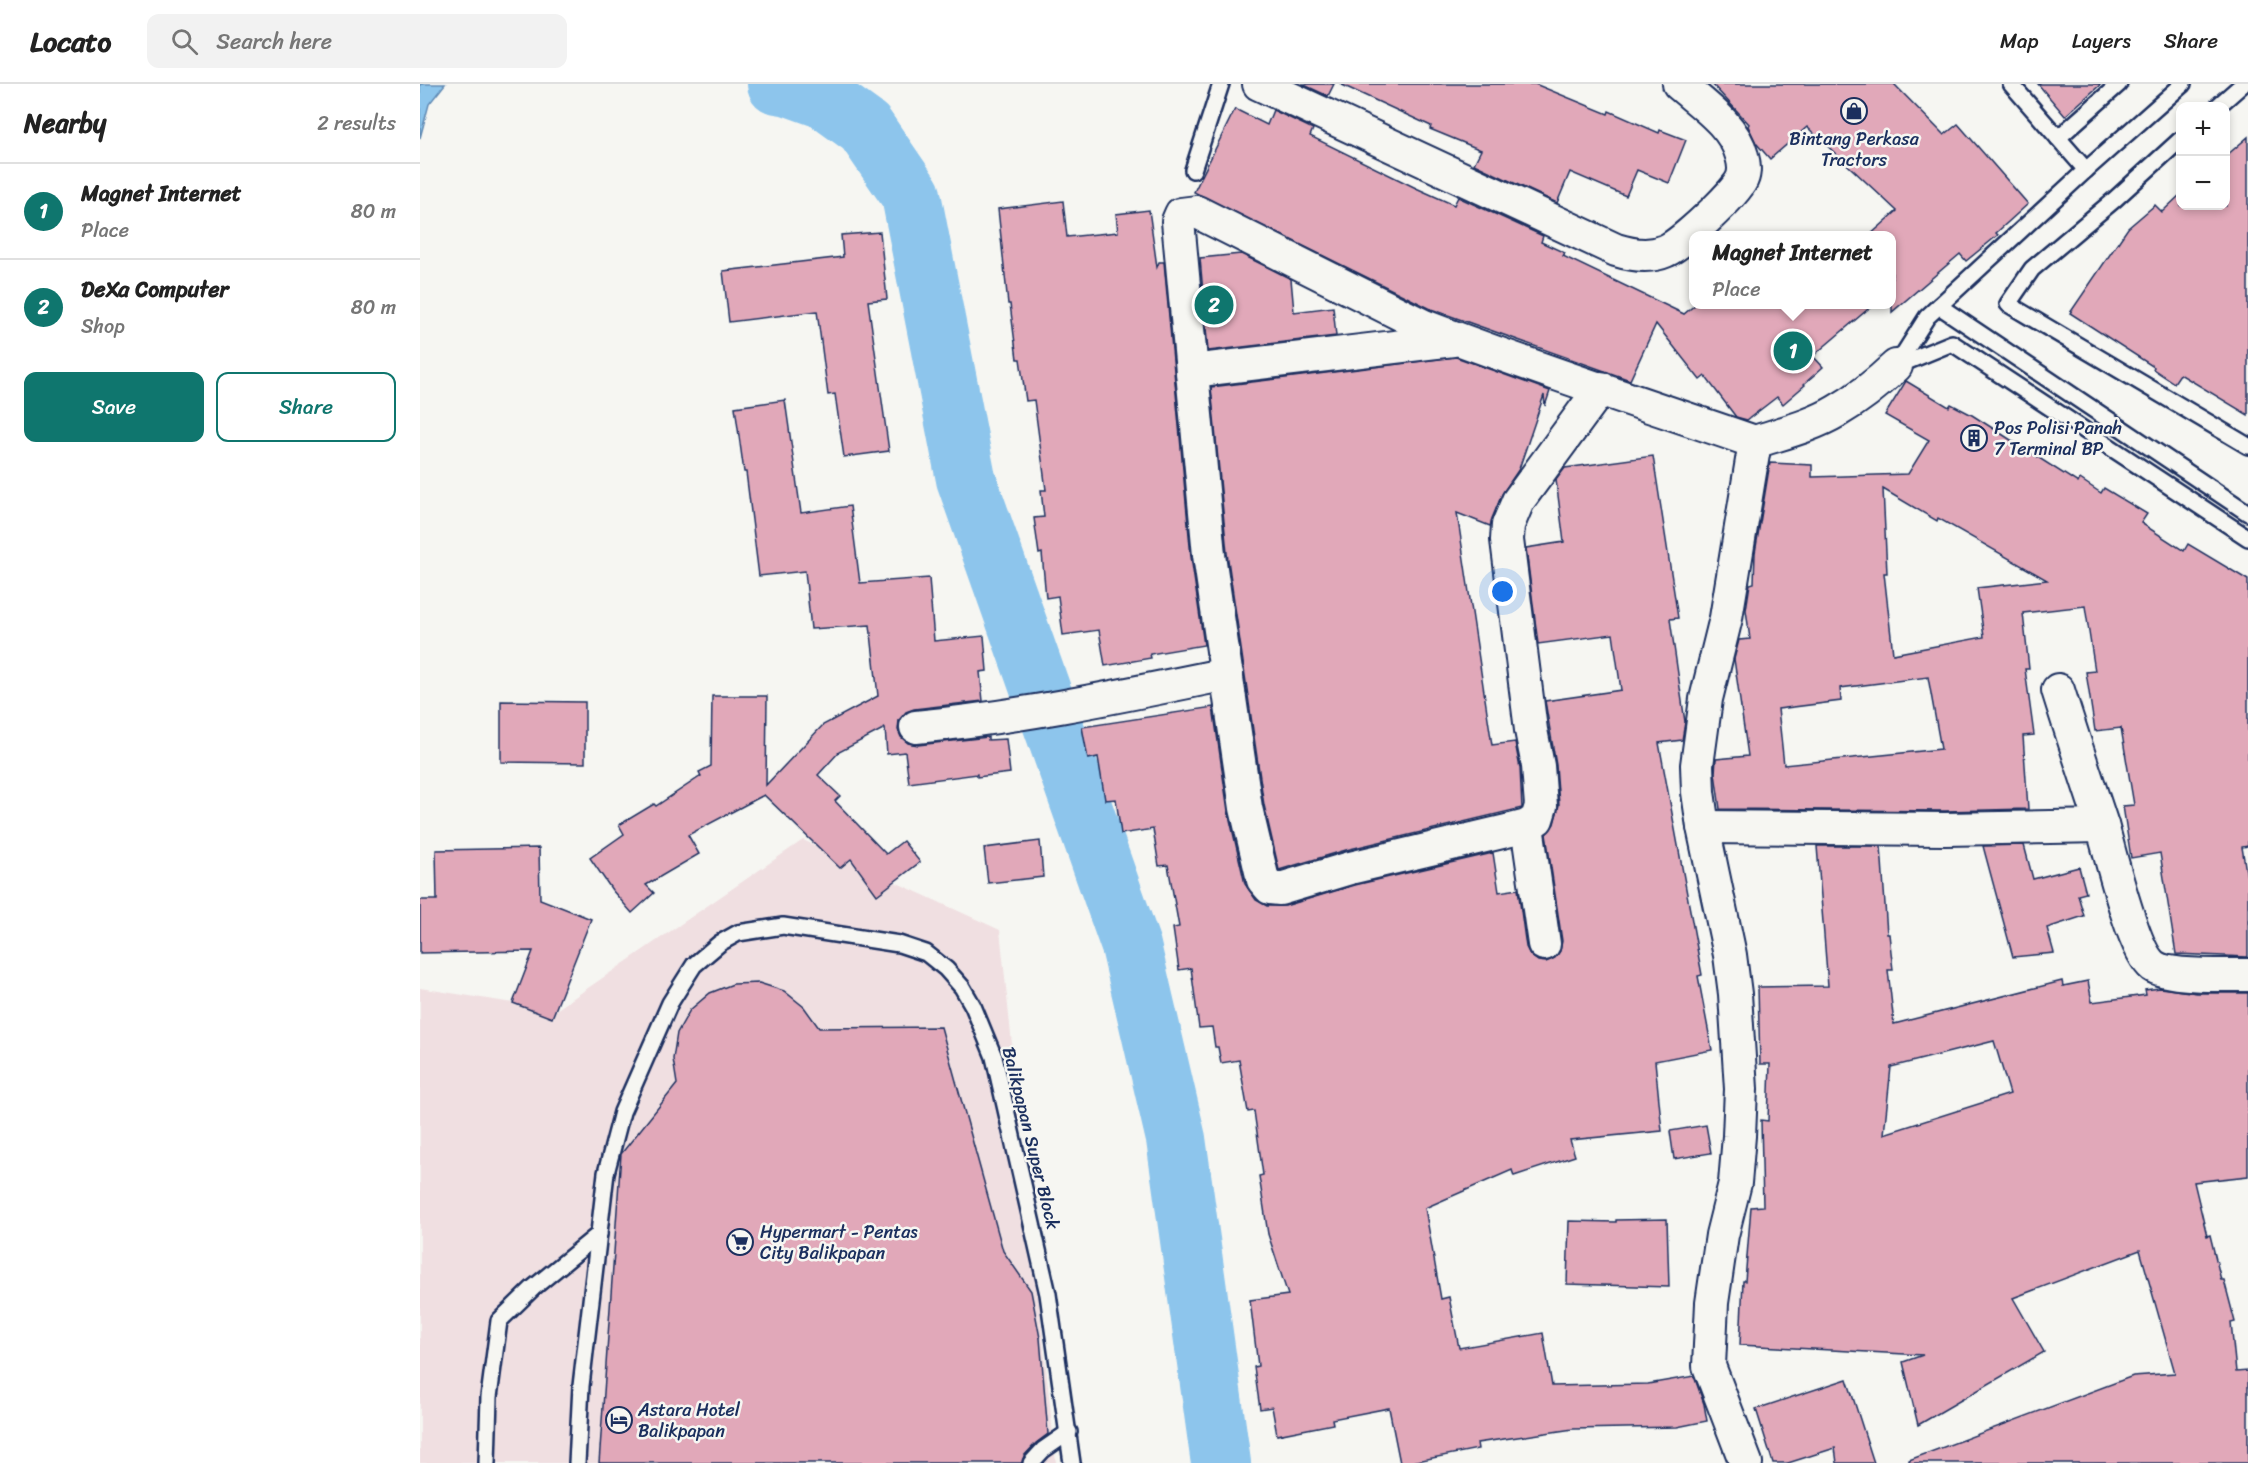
<!DOCTYPE html>
<meta charset="utf-8">
<style>
:root{--surface:#fff;--page:#f2f2f2;--text:#222;--muted:#767676;--line:#e0e0e0;--accent:#0f766e}
body{margin:0;font-family:Sriracha,sans-serif;background:var(--page);color:var(--text)}
.controls{position:absolute;right:18px;top:18px;display:grid;overflow:hidden;border-radius:12px;box-shadow:0 3px 9px #0003}
.controls button{width:54px;height:54px;display:grid;place-items:center;padding:0;border:0;border-bottom:2px solid var(--line);background:var(--surface);color:var(--text);font:30px sans-serif}
.you{position:absolute;left:1083px;top:508px;width:21px;height:21px;margin:-15px;border:4px solid #fff;border-radius:50%;background:#1a73e8;box-shadow:0 0 0 9px #1a73e833}
.badge{display:grid;place-items:center;width:39px;height:39px;border-radius:50%;background:var(--accent);color:#fff;font-size:20px;font-weight:700}
.pin{position:absolute;translate:-50% -50%;border:3px solid #fff;box-shadow:0 2px 6px #0006}
.popup{position:absolute;left:1269px;top:147px;width:207px;height:78px;box-sizing:border-box;display:grid;place-content:center;border-radius:12px;background:var(--surface);filter:drop-shadow(0 2px 4px #0005);font-size:20px;white-space:nowrap;color:var(--muted)}
.popup b{font-size:22px;color:var(--text)}
.popup::after{content:'';position:absolute;left:50%;top:100%;margin-left:-12px;border:12px solid transparent;border-top-color:var(--surface)}
.list{margin:0;padding:0;list-style:none}
h2{display:flex;justify-content:space-between;align-items:center;height:78px;margin:0;padding:0 24px;font-size:26px}
h2 small{font-size:20px;font-weight:400;color:var(--muted)}
.list li{display:grid;grid-template-columns:39px 1fr auto;gap:18px;align-items:center;box-sizing:border-box;height:96px;padding:0 24px;border-top:2px solid var(--line)}
.list b{display:block;font-size:22px;white-space:nowrap}
.list p{margin:0;font-size:20px;white-space:nowrap;color:var(--muted)}
.list em{font-size:20px;font-style:normal;color:var(--muted)}
.actions{display:flex;gap:12px;padding:18px 24px}
.actions a{flex:1;padding:14px 0;border:2px solid var(--accent);border-radius:12px;text-align:center;font-size:21px;color:var(--accent)}
.actions .main{background:var(--accent);color:#fff}
.icon{flex:none;width:33px;height:33px;fill:none;stroke:currentColor;stroke-width:2;stroke-linecap:round;stroke-linejoin:round}
.map{position:relative;flex:none;width:1828px;height:1379px;overflow:hidden}
header{display:flex;align-items:center;gap:36px;box-sizing:border-box;height:84px;padding:0 30px;background:var(--surface);border-bottom:2px solid var(--line)}
header strong{font-size:28px}
nav{display:flex;gap:33px;margin-inline-start:auto;font-size:21px}
.search{width:420px;height:54px;background:var(--page);display:flex;align-items:center;gap:15px;box-sizing:border-box;padding:0 21px;border-radius:12px;color:var(--muted);font-size:22px}
main{display:flex}
aside{flex:1;background:var(--surface)}
.map>svg:first-child{display:block}
</style>
<header>
<strong>Locato</strong>
<div class="search"><svg class="icon" aria-label="search" viewBox="0 0 24 24"><circle cx="10" cy="10" r="6"/><path d="M15 15l6 6"/></svg>Search here</div>
<nav><a>Map</a><a>Layers</a><a>Share</a></nav>
</header>
<main>
<aside>
<h2>Nearby<small>2 results</small></h2>
<ul class="list">
<li><span class="badge">1</span><div><b>Magnet Internet</b><p>Place</p></div><em>80 m</em></li>
<li><span class="badge">2</span><div><b>DeXa Computer</b><p>Shop</p></div><em>80 m</em></li>
</ul>
<div class="actions"><a class="main">Save</a><a>Share</a></div>
</aside>
<div class="map">
<svg width="1828" height="1379" viewBox="0 0 1828 1379">
<rect width="100%" height="100%" fill="#f6f6f2"/>
<filter id="ink" filterUnits="userSpaceOnUse"><feTurbulence type="fractalNoise" baseFrequency=".0167" numOctaves="2"/><feDisplacementMap in="SourceGraphic" scale="12" xChannelSelector="R" yChannelSelector="G"/><feConvolveMatrix kernelMatrix="1 2 1 2 8 2 1 2 1" color-interpolation-filters="sRGB"/></filter>
<g filter="url(#ink)">
<!-- built -->
<path fill="#f0dfe1" d="M 383,756 L 580,846 L 636,1379 L 0,1379 L 0,904 L 136,926 Z"/>
<!-- water -->
<path fill="#8dc5ec" stroke="#5f89b3" stroke-width="1.5" d="M 0,0 L 25,0 L 9,20 L 0,54 Z"/>
<g fill="none" stroke-linecap="round" stroke-linejoin="round">
<!-- river -->
<path stroke="#8dc5ec" stroke-width="60" d="M 357,0 L 369,2 L 405,15 L 445,44 L 491,111 L 546,395 L 711,862 L 756,1055 L 801,1379"/>
</g>
<!-- building -->
<g fill="#e1a8b9" stroke="#1b2f5e" stroke-width="1.5" fill-rule="evenodd">
<path d="M 882,0 L 914,0 L 908,12 Z"/>
<path d="M 920,0 L 1115,0 L 1188,30 L 1189,27 L 1239,49 L 1240,46 L 1266,56 L 1249,99 L 1217,86 L 1206,112 L 1150,88 L 1137,119 L 1054,80 L 1061,66 L 1010,45 L 1011,42 Z"/>
<path d="M 1292,0 L 1474,0 L 1524,51 L 1538,40 L 1608,120 L 1576,149 L 1578,151 L 1546,177 L 1540,170 L 1472,228 L 1472,152 L 1449,152 L 1477,127 L 1387,43 L 1350,75 L 1336,59 L 1328,42 L 1329,40 Z"/>
<path d="M 1618,0 L 1681,0 L 1645,32 Z"/>
<path d="M 815,25 L 847,41 L 853,26 L 893,45 L 890,52 L 996,104 L 1034,121 L 1038,113 L 1123,152 L 1121,158 L 1145,169 L 1143,172 L 1264,230 L 1276,220 L 1454,220 L 1393,272 L 1403,283 L 1384,300 L 1385,301 L 1363,320 L 1357,313 L 1327,336 L 1316,333 L 1285,292 L 1280,296 L 1236,240 L 1210,296 L 1011,225 L 774,108 Z"/>
<path d="M 1828,53 L 1828,331 L 1760,290 L 1754,299 L 1733,285 L 1734,283 L 1650,229 L 1708,144 L 1735,121 L 1742,128 L 1761,110 L 1761,122 L 1806,122 L 1806,72 Z"/>
<path d="M 643,117 L 647,153 L 698,148 L 696,130 L 729,126 L 737,183 L 739,178 L 744,178 L 771,473 L 784,561 L 730,570 L 731,574 L 685,582 L 679,546 L 643,551 L 638,512 L 626,514 L 622,469 L 619,470 L 614,434 L 624,433 L 621,406 L 626,406 L 614,316 L 606,317 L 600,275 L 597,275 L 590,220 L 588,220 L 578,125 Z"/>
<path d="M 460,148 L 467,215 L 448,217 L 469,367 L 424,373 L 415,310 L 408,311 L 397,227 L 309,238 L 303,187 L 423,173 L 421,151 Z"/>
<path d="M 821,170 L 871,195 L 874,228 L 913,223 L 916,252 L 788,267 L 780,174 Z"/>
<path d="M 1036,273 L 1130,307 L 1125,322 L 1124,311 L 1099,385 L 1082,410 L 1070,442 L 1037,429 L 1072,661 L 1095,658 L 1100,684 L 1102,724 L 926,766 L 859,786 L 844,721 L 807,469 L 791,303 Z"/>
<path d="M 1486,297 L 1529,323 L 1531,320 L 1552,331 L 1658,399 L 1660,395 L 1681,409 L 1684,404 L 1727,430 L 1721,439 L 1764,467 L 1768,460 L 1828,496 L 1828,762 L 1822,763 L 1828,800 L 1828,873 L 1756,870 L 1740,769 L 1711,774 L 1703,722 L 1714,721 L 1701,644 L 1675,647 L 1666,588 L 1675,587 L 1665,522 L 1603,529 L 1609,585 L 1605,585 L 1614,651 L 1603,652 L 1608,725 L 1525,727 L 1300,725 L 1295,689 L 1296,675 L 1328,672 L 1314,575 L 1319,556 L 1330,555 L 1326,526 L 1330,500 L 1334,499 L 1335,469 L 1350,379 L 1392,381 L 1392,393 L 1488,390 L 1509,356 L 1465,331 ZM 1463,405 L 1517,437 L 1518,434 L 1627,496 L 1557,504 L 1564,553 L 1473,570 L 1464,489 L 1467,489 ZM 1508,593 L 1521,665 L 1364,681 L 1358,625 L 1421,617 L 1420,604 Z"/>
<path d="M 365,316 L 381,429 L 430,422 L 440,499 L 509,494 L 514,557 L 564,552 L 567,587 L 560,588 L 563,617 L 494,625 L 486,628 L 479,636 L 478,646 L 481,653 L 488,659 L 498,661 L 568,653 L 568,656 L 586,655 L 590,689 L 557,693 L 557,690 L 489,699 L 485,668 L 467,670 L 465,644 L 419,668 L 398,691 L 420,712 L 415,717 L 466,770 L 483,757 L 500,778 L 457,811 L 431,775 L 420,784 L 344,711 L 268,751 L 279,770 L 226,801 L 234,809 L 212,829 L 192,806 L 170,774 L 204,750 L 199,741 L 234,720 L 236,722 L 281,692 L 279,688 L 291,682 L 292,612 L 347,612 L 346,701 L 403,641 L 458,612 L 450,541 L 391,545 L 385,487 L 339,492 L 326,388 L 324,388 L 315,323 Z"/>
<path d="M 1233,372 L 1258,534 L 1250,535 L 1265,638 L 1262,656 L 1239,659 L 1282,891 L 1278,892 L 1292,966 L 1235,977 L 1242,1047 L 1150,1056 L 1155,1072 L 1094,1092 L 1092,1086 L 1005,1124 L 1021,1215 L 1029,1213 L 1039,1264 L 1123,1249 L 1132,1302 L 1228,1300 L 1274,1292 L 1284,1320 L 1287,1337 L 1257,1343 L 1153,1345 L 1057,1359 L 1058,1365 L 987,1379 L 980,1379 L 969,1324 L 912,1335 L 913,1340 L 857,1351 L 852,1323 L 840,1325 L 834,1283 L 838,1282 L 830,1216 L 868,1211 L 848,1150 L 839,1092 L 843,1091 L 834,1027 L 828,1028 L 819,976 L 801,979 L 798,963 L 795,963 L 792,943 L 779,944 L 771,884 L 759,886 L 753,844 L 759,843 L 748,781 L 739,782 L 733,745 L 701,750 L 696,715 L 685,716 L 678,673 L 668,675 L 662,643 L 793,623 L 808,727 L 825,800 L 836,816 L 847,822 L 865,822 L 935,801 L 1073,769 L 1079,808 L 1098,805 L 1106,863 L 1110,871 L 1118,877 L 1126,878 L 1135,874 L 1140,867 L 1142,857 L 1126,750 L 1134,740 L 1139,721 L 1136,681 L 1125,617 L 1201,606 L 1193,550 L 1118,560 L 1106,464 L 1144,458 L 1136,396 L 1145,384 Z"/>
<path d="M 81,617 L 165,618 L 165,679 L 81,678 Z"/>
<path d="M 620,757 L 623,793 L 568,799 L 564,764 Z"/>
<path d="M 1604,761 L 1613,795 L 1659,783 L 1666,809 L 1658,811 L 1664,832 L 1627,844 L 1634,869 L 1593,873 L 1563,762 Z"/>
<path d="M 1397,762 L 1461,762 L 1467,850 L 1469,850 L 1473,886 L 1468,886 L 1474,940 L 1642,897 L 1643,902 L 1668,897 L 1672,918 L 1726,911 L 1725,906 L 1740,904 L 1777,909 L 1828,909 L 1828,1092 L 1774,1098 L 1787,1152 L 1790,1151 L 1801,1196 L 1804,1196 L 1815,1238 L 1811,1239 L 1816,1288 L 1828,1287 L 1828,1379 L 1489,1379 L 1489,1376 L 1713,1292 L 1755,1289 L 1720,1166 L 1593,1214 L 1624,1268 L 1498,1341 L 1483,1278 L 1503,1271 L 1320,1261 L 1323,1197 L 1325,1197 L 1331,1123 L 1343,1122 L 1341,1036 L 1348,1037 L 1350,980 L 1340,980 L 1338,903 L 1408,902 ZM 1574,957 L 1590,1010 L 1464,1050 L 1471,983 Z"/>
<path d="M 119,764 L 120,815 L 171,835 L 132,934 L 93,919 L 113,867 L 0,869 L 0,816 L 17,816 L 16,766 Z"/>
<path d="M 339,899 L 364,907 L 384,923 L 399,944 L 521,943 L 583,1167 L 611,1207 L 620,1254 L 628,1350 L 616,1359 L 604,1372 L 602,1379 L 179,1379 L 201,1070 L 257,1000 L 253,975 L 257,949 L 270,926 L 290,909 L 313,900 Z"/>
<path d="M 1286,1041 L 1291,1069 L 1254,1075 L 1250,1047 Z"/>
<path d="M 1247,1135 L 1249,1203 L 1147,1200 L 1149,1137 L 1196,1138 L 1196,1136 Z"/>
<path d="M 1427,1295 L 1454,1379 L 1417,1379 L 1415,1364 L 1368,1379 L 1353,1379 L 1336,1325 Z"/>
</g>
<g fill="none" stroke-linecap="round" stroke-linejoin="round">
<defs>
<g id="lane">
<path d="M 1591,0 L 1666,86"/>
<path d="M 1798,22 L 1823,0"/>
<path d="M 1638,54 L 1699,0"/>
<path d="M 1760,56 L 1694,116 L 1612,185 L 1588,220 L 1828,362"/>
<path d="M 773,86 L 801,0"/>
<path d="M 1519,222 L 1828,429"/>
<path d="M 1476,282 L 1532,259 L 1828,454"/>
<path d="M 1476,282 L 1507,233 L 1666,86 L 1763,0"/>
<path d="M 67,1379 L 69,1313 L 79,1237 L 113,1204 L 179,1150"/>
<path d="M 157,1379 L 161,1302 L 186,1089 L 202,1028 L 250,919 L 274,881 L 300,859 L 318,849 L 363,842 L 479,860 L 506,869 L 526,885 L 542,903 L 553,922 L 574,973 L 628,1210 L 652,1379"/>
<path d="M 611,1379 L 623,1366 L 649,1348"/>
</g>
<g id="street">
<path d="M 839,0 L 1196,166 C 1212,171 1229,174 1245,167 C 1261,161 1315,110 1322,95 C 1325,88 1324,79 1322,72 C 1314,41 1282,20 1259,0"/>
<path d="M 772,287 L 1033,256"/>
<path d="M 1181,304 L 1098,417 L 1088,441 L 1087,456 L 1111,646 L 1118,682 L 1121,722 L 1117,735 L 1107,742 L 1095,745 L 930,784 L 860,805 L 850,804 L 843,796 L 826,724 L 789,471 L 758,137 L 761,130 L 777,128 L 1004,242 C 1113,284 1225,320 1335,358"/>
<path d="M 1638,606 C 1652,651 1667,696 1682,741 C 1690,769 1713,867 1733,882 C 1748,893 1808,891 1828,891"/>
<path d="M 496,643 C 601,633 704,611 807,590"/>
<path d="M 1107,742 L 1124,860"/>
<path d="M 1283,743 L 1525,745 L 1682,742"/>
<path d="M 1326,1379 L 1289,1282 L 1292,1219 L 1302,1151 L 1315,1099 L 1319,1052 L 1321,1005 L 1315,910 L 1310,871 L 1283,743 L 1278,708 L 1277,681 L 1286,615 L 1306,534 L 1335,358 C 1362,349 1392,342 1417,327 C 1438,315 1458,299 1476,282"/>
</g>
</defs>
<!-- lane casing -->
<use href="#lane" stroke="#1b2f5e" stroke-width="20"/>
<!-- street casing -->
<use href="#street" stroke="#1b2f5e" stroke-width="36"/>
<!-- lane -->
<use href="#lane" stroke="#f6f6f2" stroke-width="15"/>
<!-- street -->
<use href="#street" stroke="#f6f6f2" stroke-width="32"/>
</g>
</g>
<!-- icons -->
<defs>
<symbol id="shop-ring" viewBox="-11 -11 22 22"><circle r="9.5" fill="#f6f6f2" stroke="#1b2f5e" stroke-width="1.5"/><path d="M-5-2.5h2.3a2.7 3.5 0 0 1 5.4 0H5L5.5 6h-11ZM-1.5-2.5h3a1.5 2.3 0 0 0-3 0Z" fill="#1b2f5e"/></symbol>
<symbol id="building-ring" viewBox="-11 -11 22 22"><circle r="9.5" fill="#f6f6f2" stroke="#1b2f5e" stroke-width="1.5"/><path d="M-4-6H4V6H1V3H-1V6H-4ZM-2.5-4.3h1.7v1.8h-1.7ZM.8-4.3h1.7v1.8H.8ZM-2.5-1h1.7V.8h-1.7ZM.8-1h1.7V.8H.8Z" fill="#1b2f5e"/></symbol>
<symbol id="supermarket-ring" viewBox="-11 -11 22 22"><circle r="9.5" fill="#f6f6f2" stroke="#1b2f5e" stroke-width="1.5"/><path d="M-6-5.5h2.5l.6 2H6L4.5 2H-2.5L-4.4-4H-6ZM-1.5 3.2a1.3 1.3 0 1 0 .1 0ZM3 3.2a1.3 1.3 0 1 0 .1 0Z" fill="#1b2f5e"/></symbol>
<symbol id="hotel-ring" viewBox="-11 -11 22 22"><circle r="9.5" fill="#f6f6f2" stroke="#1b2f5e" stroke-width="1.5"/><path d="M-6-4.5h1.5V1H6V5H4.5V3h-9V5H-6ZM-4 0a1.8 1.8 0 1 1 3.6 0ZM.5 0V-2.5h3Q6-2.5 6 0Z" fill="#1b2f5e"/></symbol>
</defs>
<g fill-rule="evenodd">
<use href="#shop-ring" x="1419" y="12" width="30" height="30"/>
<use href="#building-ring" x="1539" y="339" width="30" height="30"/>
<use href="#supermarket-ring" x="305" y="1143" width="30" height="30"/>
<use href="#hotel-ring" x="184" y="1321" width="30" height="30"/>
</g>
<g text-anchor="middle" stroke-width="5" stroke-linejoin="round" paint-order="stroke">
<!-- poi labels -->
<g font-size="18" fill="#1b2f5e" stroke="#f6f6f2" text-anchor="start">
<text x="1434" y="61" text-anchor="middle">Bintang Perkasa<tspan x="1434" dy="21">Tractors</tspan></text>
<text x="1574" y="350">Pos Polisi Panah<tspan x="1574" dy="21">7 Terminal BP</tspan></text>
<text x="340" y="1154">Hypermart - Pentas<tspan x="340" dy="21">City Balikpapan</tspan></text>
<text x="218" y="1332">Astara Hotel<tspan x="218" dy="21">Balikpapan</tspan></text>
</g>
<!-- street labels -->
<g font-size="18" fill="#1b2f5e" stroke="#f6f6f2">
<text transform="translate(611 1054) rotate(76)" y="6">Balikpapan Super Block</text>
</g>
</g>
</svg>
<div class="controls">
<button>+</button>
<button>−</button>
</div>
<div class="you"></div>
<div class="pin badge" style="left:1373px;top:267px">1</div>
<div class="popup"><b>Magnet Internet</b>Place</div>
<div class="pin badge" style="left:794px;top:221px">2</div>
</div>
</main>
